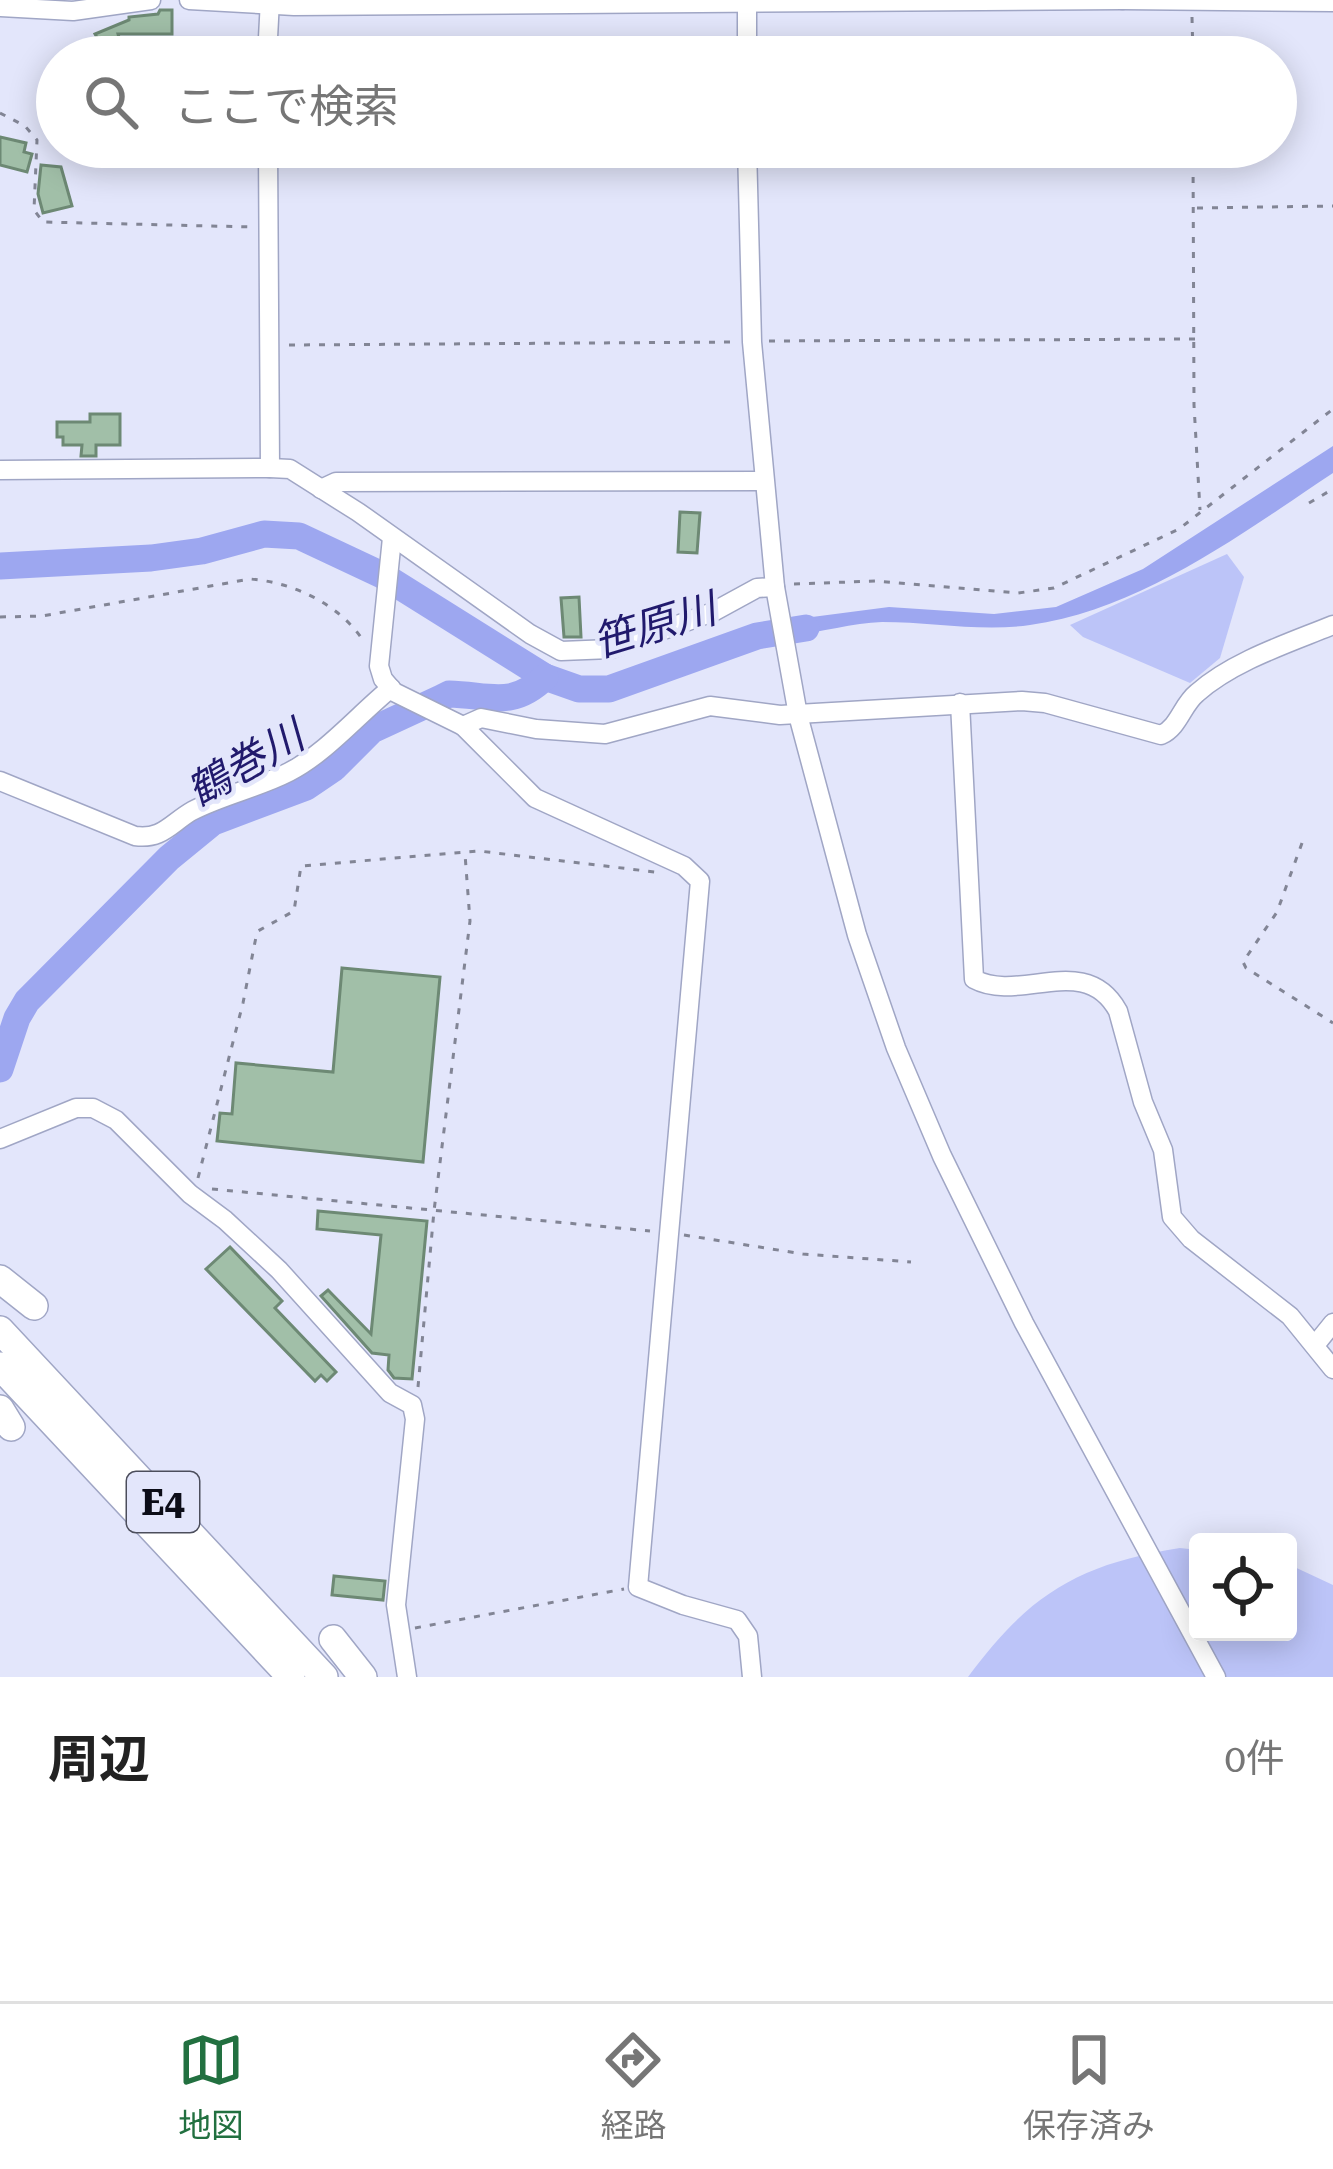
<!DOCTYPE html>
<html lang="ja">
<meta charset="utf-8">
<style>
:root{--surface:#fff;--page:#f2f2f2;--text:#222;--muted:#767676;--line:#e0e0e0;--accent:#227040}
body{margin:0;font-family:"Roboto Serif","Noto Sans JP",serif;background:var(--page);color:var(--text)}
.controls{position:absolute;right:36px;bottom:36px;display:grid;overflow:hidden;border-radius:12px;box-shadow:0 6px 30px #0003}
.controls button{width:108px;height:108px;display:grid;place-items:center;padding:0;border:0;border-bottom:3px solid var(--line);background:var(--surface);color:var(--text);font:60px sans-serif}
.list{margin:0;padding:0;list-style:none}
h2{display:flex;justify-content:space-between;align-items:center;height:156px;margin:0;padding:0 48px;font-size:51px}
h2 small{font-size:39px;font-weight:400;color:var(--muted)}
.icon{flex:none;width:66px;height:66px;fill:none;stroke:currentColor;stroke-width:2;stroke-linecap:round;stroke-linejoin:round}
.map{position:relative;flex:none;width:1333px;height:1677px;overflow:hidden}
.search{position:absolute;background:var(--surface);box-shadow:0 6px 30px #0003;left:36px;right:36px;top:36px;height:132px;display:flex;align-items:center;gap:30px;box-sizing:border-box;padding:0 42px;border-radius:66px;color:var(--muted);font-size:45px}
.sheet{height:324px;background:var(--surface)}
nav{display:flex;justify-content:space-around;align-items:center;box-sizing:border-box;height:168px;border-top:3px solid var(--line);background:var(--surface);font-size:33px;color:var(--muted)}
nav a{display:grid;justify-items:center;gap:6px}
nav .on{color:var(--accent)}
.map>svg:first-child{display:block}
</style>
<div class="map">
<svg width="1333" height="1677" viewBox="0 0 1333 1677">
<rect width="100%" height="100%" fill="#e3e6fb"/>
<!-- green -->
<g fill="#bcc4f8">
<path d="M 1227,554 L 1244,577 L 1220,658 L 1190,683 L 1083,637 L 1070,625 Z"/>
<path d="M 1180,1548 L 1198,1550 L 1198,1632 L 1288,1632 L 1288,1564 L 1333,1585 L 1333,1677 L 968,1677 C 1029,1594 1079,1564 1180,1548 Z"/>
</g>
<!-- water -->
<path fill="#9da7f0" d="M 1333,446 L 1333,473 C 1241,534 1142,609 1030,625 C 981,632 932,622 882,622 C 853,623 821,632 791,636 L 789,620 L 889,607 L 994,614 L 1056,607 L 1143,569 Z"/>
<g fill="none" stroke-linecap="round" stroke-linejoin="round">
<!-- river -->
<g stroke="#9da7f0" stroke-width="27">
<path d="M 0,566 L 151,558 L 202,551 L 264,534 L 299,536 L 382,575 L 545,677 L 579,689 L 609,689 L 757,636 L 806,628"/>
<path d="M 0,1069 L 17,1018 L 27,1001 L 169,858 L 213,822 L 306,787 L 334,768 L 372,730 L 439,699 L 449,694 C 490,695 512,709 545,677"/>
</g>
</g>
<!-- building -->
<g fill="#a1bfa8" stroke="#6d8974" stroke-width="3">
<path d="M 160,10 L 172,10 L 172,34 L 118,34 L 120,41 L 113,44 L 112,57 L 108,57 L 95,34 L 129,20 L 129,17 L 158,14 Z"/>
<path d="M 0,137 L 26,143 L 24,152 L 32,154 L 27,172 L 0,165 Z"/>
<path d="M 41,165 L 61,167 L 72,206 L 43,213 L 38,194 Z"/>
<path d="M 90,414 L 120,414 L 120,445 L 96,445 L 96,456 L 81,456 L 82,445 L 63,445 L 63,437 L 57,437 L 57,422 L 90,422 Z"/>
<path d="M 680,512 L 700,513 L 697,553 L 678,552 Z"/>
<path d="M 579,597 L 581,637 L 564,637 L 561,598 Z"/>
<path d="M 342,968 L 440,977 L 423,1162 L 217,1141 L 220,1113 L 232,1114 L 236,1063 L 333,1072 Z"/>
<path d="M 318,1211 L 427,1221 L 412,1379 L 394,1378 L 388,1370 L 389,1355 L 372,1353 L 321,1296 L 328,1290 L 371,1334 L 381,1235 L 317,1229 Z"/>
<path d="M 230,1247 L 282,1301 L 275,1308 L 336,1372 L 327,1381 L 321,1375 L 315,1381 L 206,1269 Z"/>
<path d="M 334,1576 L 385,1581 L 383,1600 L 332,1595 Z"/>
</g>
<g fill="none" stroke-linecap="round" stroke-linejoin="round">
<defs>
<g id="minor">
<path d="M 189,0 L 294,6 L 1122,0"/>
<path d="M 747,0 L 747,57"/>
<path d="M 1123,0 L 1333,2"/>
<path d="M 0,7 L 73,11 L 151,0"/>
<path d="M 267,57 L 270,0"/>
<path d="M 268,147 L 270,468 L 290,469 L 358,512 L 530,634 L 561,651 L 611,649 L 713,612 L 757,588 L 775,587"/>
<path d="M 747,147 L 752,342 L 775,587 L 798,715 L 857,935 L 896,1048 L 942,1156 L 1024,1323 L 1216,1677"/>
<path d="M 0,470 L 270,468"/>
<path d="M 321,489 L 336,482 L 762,481"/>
<path d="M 392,538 L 379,666 L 383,679 L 394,692 L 463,726 L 535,798 L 684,866 L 700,881 L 638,1587 L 683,1605 L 737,1620 L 748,1636 L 752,1677"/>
<path d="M 960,703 L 974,979 C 1020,1004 1085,951 1118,1011 L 1143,1102 L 1163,1150 L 1172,1217 L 1191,1239 L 1290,1316 L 1333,1369"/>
<path d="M 463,726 L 481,718 L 536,729 L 605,734 L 710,706 L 780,715 L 1022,701 L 1045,703 L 1161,735 C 1179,727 1182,705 1197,693 C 1233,661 1289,643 1333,625"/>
<path d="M 0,781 L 135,836 C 162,840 171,823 192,811 C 223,795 258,788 289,772 C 326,753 358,715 391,688"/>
<path d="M 0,1139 L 76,1108 L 93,1108 L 116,1120 L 190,1194 L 225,1220 L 279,1270 L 390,1393 L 412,1405 L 415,1419 L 396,1605 L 407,1677"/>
<path d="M 1316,1344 L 1333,1323"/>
</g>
<g id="highway">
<path d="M 0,1279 L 34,1306"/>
<path d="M 0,1330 L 324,1677"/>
<path d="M 0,1366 L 291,1677"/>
<path d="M 0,1409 L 11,1427"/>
<path d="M 333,1639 L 363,1677"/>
</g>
</defs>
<!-- minor casing -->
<use href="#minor" stroke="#a0a6c5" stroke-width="21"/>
<!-- highway casing -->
<use href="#highway" stroke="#a0a6c5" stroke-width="30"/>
<!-- path -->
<g stroke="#828595" stroke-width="3" stroke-dasharray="6 9" stroke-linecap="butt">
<path d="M 1192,17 L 1193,57"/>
<path d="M 0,113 L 25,126 L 37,140 L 34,210 L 43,222 L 254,227"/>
<path d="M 1193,147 L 1194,405 L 1200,510"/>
<path d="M 1197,208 L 1333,206"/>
<path d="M 769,341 L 1195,339"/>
<path d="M 289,345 L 735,342"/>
<path d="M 1309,503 L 1333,489"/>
<path d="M 794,584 L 876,581 L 1018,593 L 1054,588 L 1179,529 L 1333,409"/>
<path d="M 0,617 L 42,616 L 250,579 C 293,582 341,605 364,642"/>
<path d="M 1302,843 L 1277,912 L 1243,962 L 1246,968 L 1333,1023"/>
<path d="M 198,1178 L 243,1003 L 256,937 L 258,931 L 294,911 L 301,866 L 479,851 L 655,872"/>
<path d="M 212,1189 L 650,1231"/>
<path d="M 684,1235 L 803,1254 L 911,1262"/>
<path d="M 418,1387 L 434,1211 L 470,921 L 465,854"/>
<path d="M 415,1628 L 624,1589"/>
</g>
<!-- minor -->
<use href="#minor" stroke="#fff" stroke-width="18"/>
<!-- highway -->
<use href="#highway" stroke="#fff" stroke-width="27"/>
</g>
<g text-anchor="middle" stroke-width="9" stroke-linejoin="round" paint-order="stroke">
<!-- shield labels -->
<rect fill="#e3e6fb" stroke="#4c4e5c" stroke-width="3" x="127" y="1472" width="72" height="60" rx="9"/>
<g font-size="36" font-weight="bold" fill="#0c0d18">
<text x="163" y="1515">E4</text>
</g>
<!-- water labels -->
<g font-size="42" font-style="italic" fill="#211a6d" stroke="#e3e6fb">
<text transform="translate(654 625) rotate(-17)" y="15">笹原川</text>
<text transform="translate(245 763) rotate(-30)" y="15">鶴巻川</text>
</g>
</g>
</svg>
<div class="controls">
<button><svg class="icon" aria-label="locate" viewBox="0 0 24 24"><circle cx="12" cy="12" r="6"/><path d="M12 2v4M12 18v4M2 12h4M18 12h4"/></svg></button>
</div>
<div class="search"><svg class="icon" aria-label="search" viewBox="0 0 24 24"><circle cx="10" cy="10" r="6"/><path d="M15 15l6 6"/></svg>ここで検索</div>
</div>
<section class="sheet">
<h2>周辺<small>0件</small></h2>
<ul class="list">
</ul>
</section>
<nav>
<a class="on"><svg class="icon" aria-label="map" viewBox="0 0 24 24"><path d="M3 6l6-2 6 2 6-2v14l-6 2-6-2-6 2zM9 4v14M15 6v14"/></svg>地図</a>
<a><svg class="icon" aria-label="directions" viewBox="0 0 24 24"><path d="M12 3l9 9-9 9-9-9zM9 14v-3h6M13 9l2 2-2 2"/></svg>経路</a>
<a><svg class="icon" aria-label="saved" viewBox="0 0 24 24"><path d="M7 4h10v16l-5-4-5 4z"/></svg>保存済み</a>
</nav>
